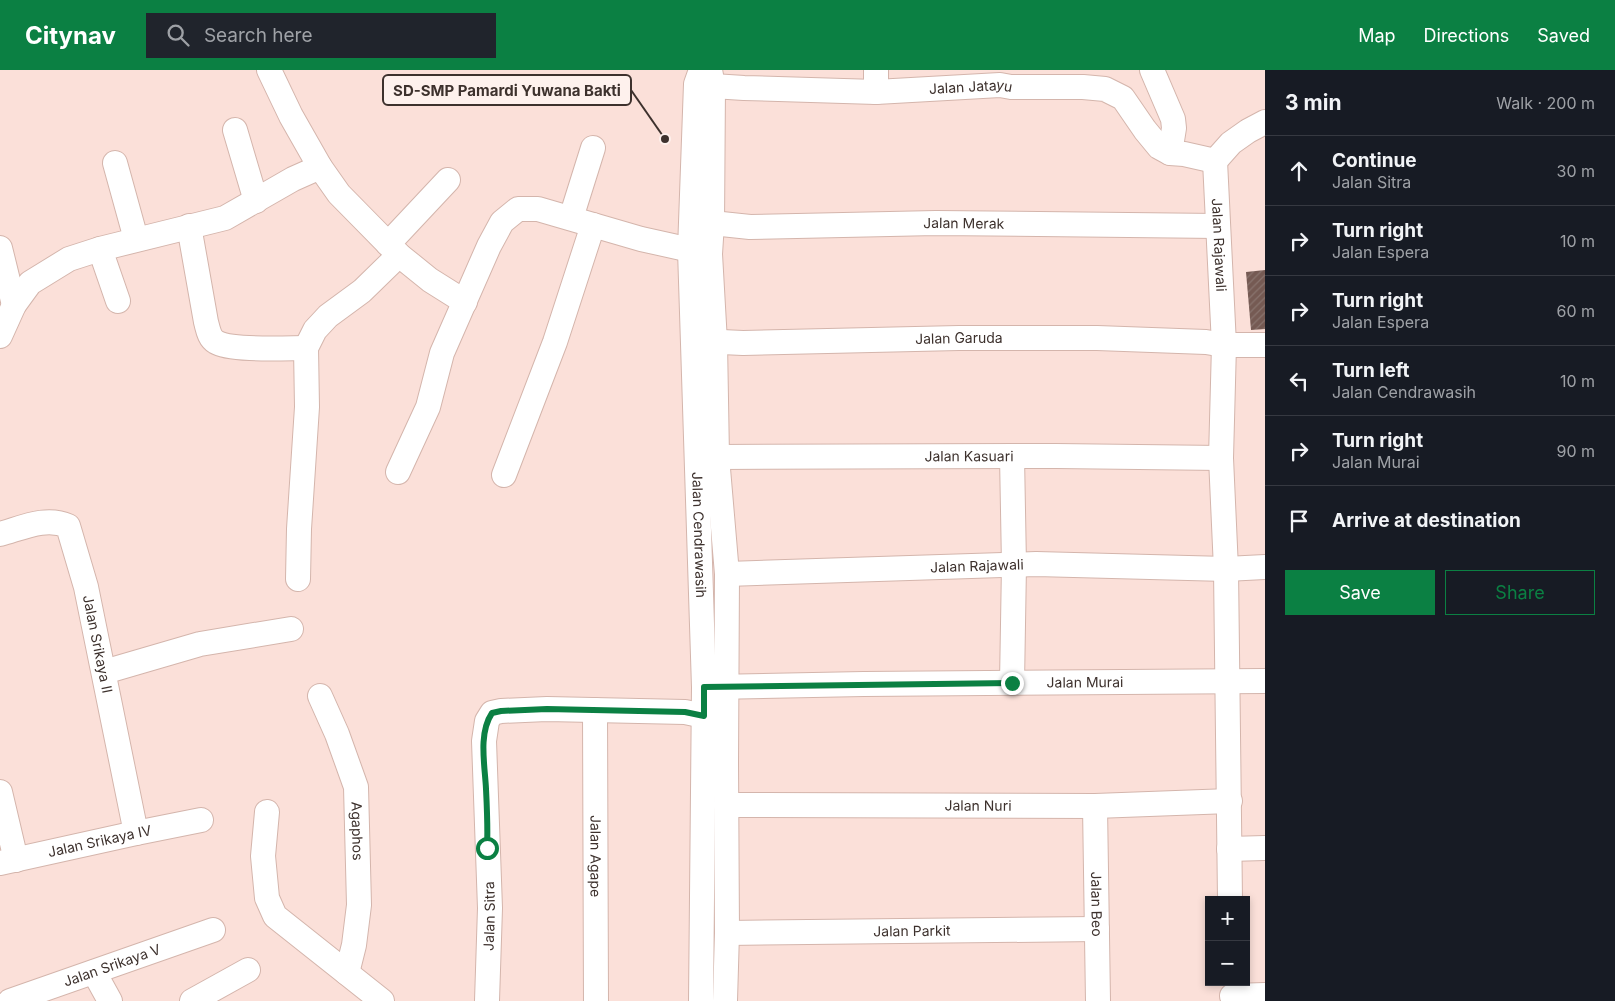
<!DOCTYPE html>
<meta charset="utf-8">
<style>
:root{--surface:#171b24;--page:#20242c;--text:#f1f3f6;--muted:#9ea1a6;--line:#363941;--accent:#0b8043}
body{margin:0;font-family:Inter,sans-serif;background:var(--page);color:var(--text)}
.controls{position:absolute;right:15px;bottom:15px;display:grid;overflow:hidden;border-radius:0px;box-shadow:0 2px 8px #0003}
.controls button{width:45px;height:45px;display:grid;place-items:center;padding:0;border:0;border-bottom:1px solid var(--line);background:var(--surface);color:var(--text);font:25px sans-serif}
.stop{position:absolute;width:15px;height:15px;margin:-11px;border:4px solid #0b8043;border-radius:50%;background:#fff}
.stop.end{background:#0b8043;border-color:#fff;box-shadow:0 1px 5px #0008}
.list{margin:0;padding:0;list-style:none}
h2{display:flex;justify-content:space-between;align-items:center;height:65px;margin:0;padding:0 20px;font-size:21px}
h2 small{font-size:16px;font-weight:400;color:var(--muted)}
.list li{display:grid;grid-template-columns:32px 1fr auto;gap:15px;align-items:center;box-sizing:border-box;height:70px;padding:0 20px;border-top:1px solid var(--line)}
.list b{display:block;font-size:19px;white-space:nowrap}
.list p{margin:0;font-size:16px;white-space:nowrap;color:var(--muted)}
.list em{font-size:16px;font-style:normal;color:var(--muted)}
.actions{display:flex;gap:10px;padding:15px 20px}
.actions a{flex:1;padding:11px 0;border:1px solid var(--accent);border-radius:0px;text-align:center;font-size:18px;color:var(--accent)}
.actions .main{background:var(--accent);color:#fff}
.icon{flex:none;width:28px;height:28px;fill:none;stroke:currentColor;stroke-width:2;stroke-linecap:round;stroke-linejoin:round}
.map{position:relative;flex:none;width:1265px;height:931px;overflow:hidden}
header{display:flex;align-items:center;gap:30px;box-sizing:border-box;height:70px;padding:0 25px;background:var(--accent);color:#fff}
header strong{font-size:24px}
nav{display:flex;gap:28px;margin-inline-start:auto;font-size:18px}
.search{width:350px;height:45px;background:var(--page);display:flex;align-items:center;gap:12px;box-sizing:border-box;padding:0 18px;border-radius:0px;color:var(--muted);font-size:19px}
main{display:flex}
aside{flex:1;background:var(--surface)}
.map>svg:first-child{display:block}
</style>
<header>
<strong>Citynav</strong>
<div class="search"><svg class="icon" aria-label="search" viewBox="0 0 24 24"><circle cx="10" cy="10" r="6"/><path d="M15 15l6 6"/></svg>Search here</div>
<nav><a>Map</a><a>Directions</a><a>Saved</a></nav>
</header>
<main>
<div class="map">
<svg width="1265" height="931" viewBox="0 0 1265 931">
<defs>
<pattern id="building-hatch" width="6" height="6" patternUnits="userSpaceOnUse" patternTransform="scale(1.25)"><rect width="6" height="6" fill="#755a53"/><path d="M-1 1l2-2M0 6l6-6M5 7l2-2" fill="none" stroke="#89746e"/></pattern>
</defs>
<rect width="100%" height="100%" fill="#fbe0d9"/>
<!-- building -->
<path fill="url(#building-hatch)" d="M 1265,200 L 1265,259 L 1251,260 L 1246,202 Z"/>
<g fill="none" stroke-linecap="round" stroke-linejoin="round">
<defs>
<g id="minor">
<path d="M 269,0 L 291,46 L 320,97 L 339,124 L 399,185 L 430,210 L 465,232"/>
<path id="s1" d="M 701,0 L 696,14 L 690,180 L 704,617 L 701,931"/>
<path d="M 710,0 L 713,16 L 712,153 L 710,184 L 715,272 L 717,387 L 727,504 L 726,692 L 727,863 L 725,931"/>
<path d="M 876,0 L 876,22"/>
<path d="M 1152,0 L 1173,49 L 1174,58 L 1170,83"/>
<path id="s2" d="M 697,15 L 744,18 L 876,22 L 1000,15 L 1011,17 L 1083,17 L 1105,19 L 1123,28 L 1145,60 L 1159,77 L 1170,83 L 1184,84 L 1215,91"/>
<path d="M 235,60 L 256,131"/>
<path id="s3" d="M 1215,91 L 1224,275 L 1221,388 L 1226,499 L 1230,830"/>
<path d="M 1215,91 L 1231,73 L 1248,61 L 1265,52"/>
<path d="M 115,93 L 136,169"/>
<path d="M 571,148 L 593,78"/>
<path id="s4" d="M 712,153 L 750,157 L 936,153 L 1218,156"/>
<path d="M 189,156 L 206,252 C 208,259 209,268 216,272 C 230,281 287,278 306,278"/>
<path d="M 388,174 L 448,110"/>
<path d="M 0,178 L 14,235"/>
<path d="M 100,179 L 118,231"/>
<path d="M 0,266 L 14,235 L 30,213 L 69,189 L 100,179 L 225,148 L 293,109 L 320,97"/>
<path id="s5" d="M 700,271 L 743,273 L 959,268 L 1097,268 L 1206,272 L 1224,275 L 1265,275"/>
<path id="s6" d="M 717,387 L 1056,386 L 1221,388"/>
<path d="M 398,402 L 428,337 L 442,283 L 489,176 L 502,152 L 518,139 L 538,139 L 641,169 L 704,183"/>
<path d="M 504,405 L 555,272 L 593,155"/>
<path id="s7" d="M 0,464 C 22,458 46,446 68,456 L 86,517 L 136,763"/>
<path id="s8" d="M 727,504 L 1036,494 L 1226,499 L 1265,497"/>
<path d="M 298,509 L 299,459 L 307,337 L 306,278 L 315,260 L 328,246 L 362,221 L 399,185"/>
<path d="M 104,602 L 200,574 L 291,559"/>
<path d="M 1012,613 L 1014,495 L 1012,386"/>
<path id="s9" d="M 713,617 L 864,614 L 1265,611"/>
<path id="s10" d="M 320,626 L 337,664 L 356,717 L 359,835 L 354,875 L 347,903"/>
<path id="s11" d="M 595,640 L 596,931"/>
<path d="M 0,722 L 16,790"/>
<path id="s12" d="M 726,735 L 1095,736 L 1230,731"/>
<path id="s13" d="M 1095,736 L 1098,931"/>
<path d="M 267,742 L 263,786 L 267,828 L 275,846 L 382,931"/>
<path d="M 1229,779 L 1265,778"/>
<path id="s14" d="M 0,793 L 136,763 L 201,750"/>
<path id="s15" d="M 727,863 L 1097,859"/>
<path d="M 94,902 L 110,931"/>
<path d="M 1232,926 L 1265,925"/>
<path id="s16" d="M 10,931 L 213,860"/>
<path d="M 192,931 L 248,900"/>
<path id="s17" d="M 487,931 L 490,838 L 484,671 L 487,651 L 492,643 L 501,641 L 547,639 L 685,642 L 704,646"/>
</g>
</defs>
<!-- minor casing -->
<use href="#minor" stroke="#d4b5ac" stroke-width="26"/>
<!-- minor -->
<use href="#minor" stroke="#fff" stroke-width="24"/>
</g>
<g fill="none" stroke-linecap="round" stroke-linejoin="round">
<!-- route -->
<path stroke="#0b8043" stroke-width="6" d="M 487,778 C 488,758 487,739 486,719 C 485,696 478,664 492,643 L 501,641 L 547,639 L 685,642 L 704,646 L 704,617 L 1012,613"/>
</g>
<g text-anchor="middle" stroke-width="5" stroke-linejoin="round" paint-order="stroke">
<!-- street labels -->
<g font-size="14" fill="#3d312d" stroke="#fef1ed">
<text dy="5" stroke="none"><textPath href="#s2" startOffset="274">Jalan Jatayu</textPath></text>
<text dy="5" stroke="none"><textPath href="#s4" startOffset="252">Jalan Merak</textPath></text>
<text dy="5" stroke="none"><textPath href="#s3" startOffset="84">Jalan Rajawali</textPath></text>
<text dy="5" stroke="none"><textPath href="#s5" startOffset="259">Jalan Garuda</textPath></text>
<text dy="5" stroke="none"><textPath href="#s6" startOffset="252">Jalan Kasuari</textPath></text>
<text dy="5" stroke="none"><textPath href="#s1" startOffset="466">Jalan Cendrawasih</textPath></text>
<text dy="5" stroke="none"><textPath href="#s8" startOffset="250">Jalan Rajawali</textPath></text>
<text dy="5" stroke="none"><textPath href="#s7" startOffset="192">Jalan Srikaya II</textPath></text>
<text dy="5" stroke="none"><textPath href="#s9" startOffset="372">Jalan Murai</textPath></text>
<text dy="5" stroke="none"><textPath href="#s12" startOffset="252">Jalan Nuri</textPath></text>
<text dy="5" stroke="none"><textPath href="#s10" startOffset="142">Agaphos</textPath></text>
<text dy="5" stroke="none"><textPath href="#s14" startOffset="102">Jalan Srikaya IV</textPath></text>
<text dy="5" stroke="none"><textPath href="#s11" startOffset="146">Jalan Agape</textPath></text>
<text dy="5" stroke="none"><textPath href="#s13" startOffset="98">Jalan Beo</textPath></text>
<text dy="5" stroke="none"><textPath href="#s17" startOffset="85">Jalan Sitra</textPath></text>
<text dy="5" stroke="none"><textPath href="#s15" startOffset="185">Jalan Parkit</textPath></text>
<text dy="5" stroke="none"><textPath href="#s16" startOffset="108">Jalan Srikaya V</textPath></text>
</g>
</g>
<!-- callouts -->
<path fill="none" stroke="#3d312d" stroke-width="2" d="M665 69L631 20"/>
<circle fill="#3d312d" stroke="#fef1ed" stroke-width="2" cx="665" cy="69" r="5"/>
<rect fill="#fef1ed" stroke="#3d312d" stroke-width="2" x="383" y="5" width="248" height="30" rx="5"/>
<g font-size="15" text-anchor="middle" font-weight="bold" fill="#3d312d">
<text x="507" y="26">SD-SMP Pamardi Yuwana Bakti</text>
</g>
</svg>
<div class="controls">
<button>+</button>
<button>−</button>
</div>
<div class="stop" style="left:487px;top:778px"></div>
<div class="stop end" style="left:1012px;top:613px"></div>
</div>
<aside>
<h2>3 min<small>Walk · 200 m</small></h2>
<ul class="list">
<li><svg class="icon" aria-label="ahead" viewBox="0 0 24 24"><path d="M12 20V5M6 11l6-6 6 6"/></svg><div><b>Continue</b><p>Jalan Sitra</p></div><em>30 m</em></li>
<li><svg class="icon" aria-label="right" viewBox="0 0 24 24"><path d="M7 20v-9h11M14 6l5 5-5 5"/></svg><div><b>Turn right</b><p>Jalan Espera</p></div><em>10 m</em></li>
<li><svg class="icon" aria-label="right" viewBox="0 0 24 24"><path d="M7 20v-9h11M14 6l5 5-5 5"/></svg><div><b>Turn right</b><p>Jalan Espera</p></div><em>60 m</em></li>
<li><svg class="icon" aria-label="left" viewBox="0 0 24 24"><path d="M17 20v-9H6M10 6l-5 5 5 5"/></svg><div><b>Turn left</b><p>Jalan Cendrawasih</p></div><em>10 m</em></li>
<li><svg class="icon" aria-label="right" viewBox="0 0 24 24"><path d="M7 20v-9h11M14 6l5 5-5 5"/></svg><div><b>Turn right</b><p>Jalan Murai</p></div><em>90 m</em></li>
<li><svg class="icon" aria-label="arrive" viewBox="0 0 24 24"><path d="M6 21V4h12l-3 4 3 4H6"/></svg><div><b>Arrive at destination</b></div></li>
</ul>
<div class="actions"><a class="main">Save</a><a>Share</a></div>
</aside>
</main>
